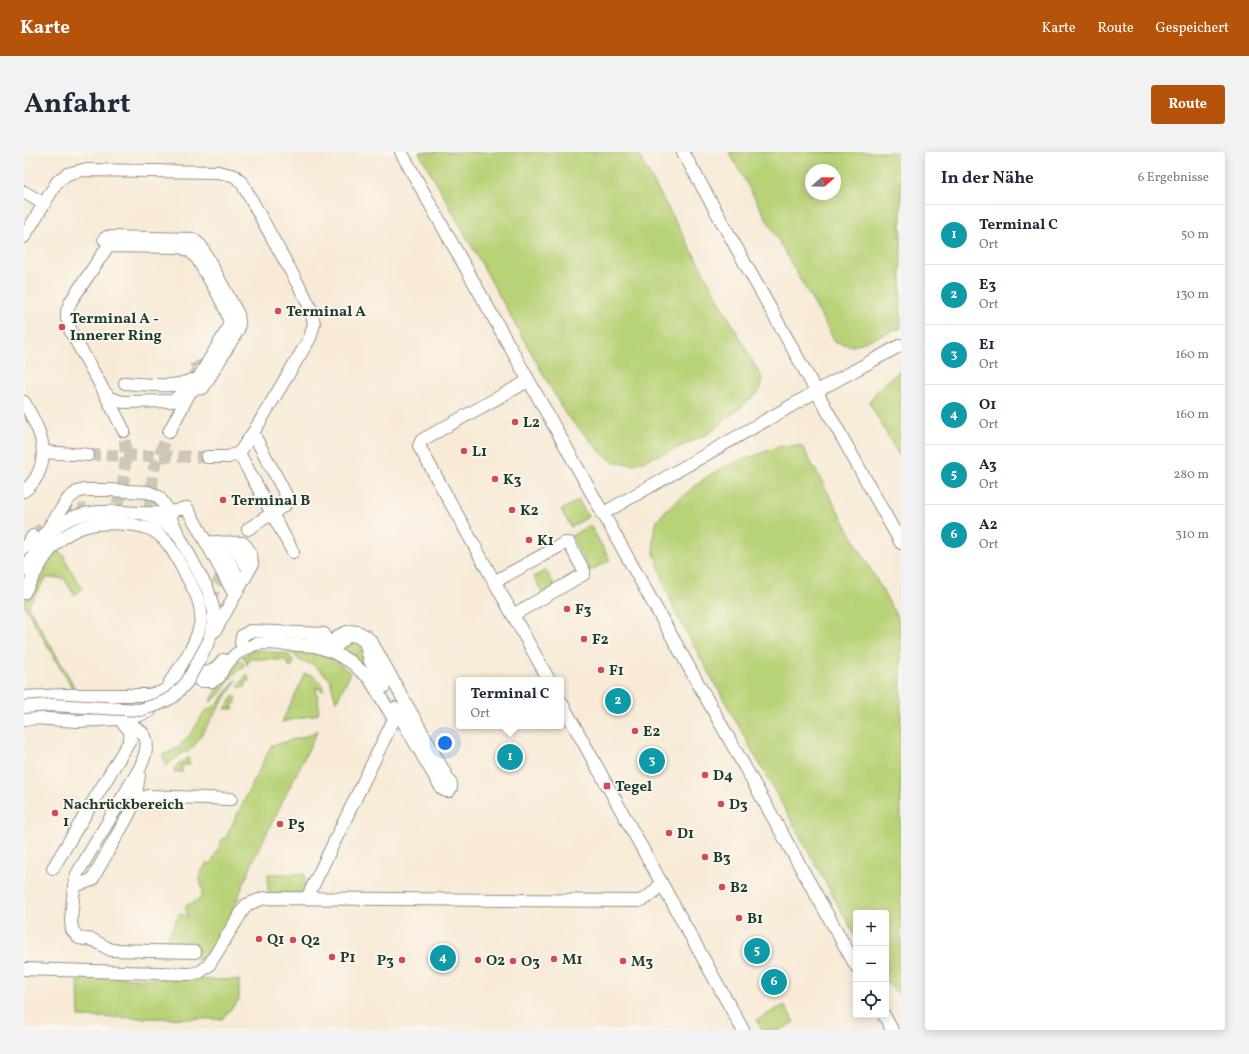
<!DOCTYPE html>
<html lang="de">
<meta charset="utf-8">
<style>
:root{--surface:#fff;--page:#f2f2f3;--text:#1f2937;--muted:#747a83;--line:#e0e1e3;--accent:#b45309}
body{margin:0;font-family:Vollkorn,serif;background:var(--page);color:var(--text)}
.controls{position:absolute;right:12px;bottom:12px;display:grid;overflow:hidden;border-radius:4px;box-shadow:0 2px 10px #0003}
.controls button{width:36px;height:36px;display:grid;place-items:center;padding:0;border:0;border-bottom:1px solid var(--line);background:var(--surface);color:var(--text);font:20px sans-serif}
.compass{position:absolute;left:781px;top:12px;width:36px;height:36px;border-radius:50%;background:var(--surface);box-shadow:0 2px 10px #0003;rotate:70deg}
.you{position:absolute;left:421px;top:591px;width:14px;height:14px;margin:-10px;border:3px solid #fff;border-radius:50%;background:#1a73e8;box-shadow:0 0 0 6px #1a73e833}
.badge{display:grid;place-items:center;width:26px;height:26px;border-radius:50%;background:var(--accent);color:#fff;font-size:13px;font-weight:700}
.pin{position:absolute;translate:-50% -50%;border:2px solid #fff;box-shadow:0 1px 4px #0006}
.popup{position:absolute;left:432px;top:525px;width:108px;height:52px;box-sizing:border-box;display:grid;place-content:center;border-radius:4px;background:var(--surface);filter:drop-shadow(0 1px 3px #0005);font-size:13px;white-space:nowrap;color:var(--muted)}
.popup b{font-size:15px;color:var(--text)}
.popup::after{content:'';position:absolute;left:50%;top:100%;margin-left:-8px;border:8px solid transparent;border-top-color:var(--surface)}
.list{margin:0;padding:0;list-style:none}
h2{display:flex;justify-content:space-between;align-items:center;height:52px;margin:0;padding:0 16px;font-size:17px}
h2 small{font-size:13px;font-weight:400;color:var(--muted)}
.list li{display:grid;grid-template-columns:26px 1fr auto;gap:12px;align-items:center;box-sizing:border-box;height:60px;padding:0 16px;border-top:1px solid var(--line)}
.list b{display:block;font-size:15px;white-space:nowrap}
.list p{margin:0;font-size:13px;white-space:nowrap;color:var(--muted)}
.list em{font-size:13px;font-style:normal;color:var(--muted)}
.icon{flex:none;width:22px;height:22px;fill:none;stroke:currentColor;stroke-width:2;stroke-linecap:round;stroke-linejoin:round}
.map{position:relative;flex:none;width:877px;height:878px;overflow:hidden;border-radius:4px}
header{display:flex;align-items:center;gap:24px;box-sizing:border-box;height:56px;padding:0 20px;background:var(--accent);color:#fff}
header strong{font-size:19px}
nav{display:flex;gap:22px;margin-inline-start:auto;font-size:14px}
.intro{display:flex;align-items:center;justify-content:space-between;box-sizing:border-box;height:96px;padding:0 24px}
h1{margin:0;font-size:28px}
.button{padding:10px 18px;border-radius:4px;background:var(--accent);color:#fff;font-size:14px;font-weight:700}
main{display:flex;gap:24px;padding:0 24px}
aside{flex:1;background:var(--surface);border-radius:4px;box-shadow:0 2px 10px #0003}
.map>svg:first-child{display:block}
</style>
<header>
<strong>Karte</strong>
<nav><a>Karte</a><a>Route</a><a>Gespeichert</a></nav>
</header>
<div class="intro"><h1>Anfahrt</h1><a class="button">Route</a></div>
<main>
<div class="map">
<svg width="877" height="878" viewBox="0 0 877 878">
<rect width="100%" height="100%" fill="#fbf7ec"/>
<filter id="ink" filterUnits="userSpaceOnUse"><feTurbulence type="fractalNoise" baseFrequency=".025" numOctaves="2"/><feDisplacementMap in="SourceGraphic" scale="8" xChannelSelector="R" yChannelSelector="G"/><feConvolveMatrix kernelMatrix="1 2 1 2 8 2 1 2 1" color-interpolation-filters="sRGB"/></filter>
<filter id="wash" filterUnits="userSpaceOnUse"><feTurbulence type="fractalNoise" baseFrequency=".012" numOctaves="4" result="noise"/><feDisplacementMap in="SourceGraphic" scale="16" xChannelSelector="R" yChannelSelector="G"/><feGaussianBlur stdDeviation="0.9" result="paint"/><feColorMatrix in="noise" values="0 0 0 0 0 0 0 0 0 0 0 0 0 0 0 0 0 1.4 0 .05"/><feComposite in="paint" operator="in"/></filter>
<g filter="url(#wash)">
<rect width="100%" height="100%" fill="#f8ead7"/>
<!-- green -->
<g fill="#b8d277" stroke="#6c8856" fill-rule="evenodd">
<path d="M 395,0 L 613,0 L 738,226 L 735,240 L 684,282 L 642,301 L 609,312 L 590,310 L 576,300 L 565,287 L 542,263 Z"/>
<path d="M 705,0 L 877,0 L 877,176 L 829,194 L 812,191 ZM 787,18 L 811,18 L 811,42 L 787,42 Z"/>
<path d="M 877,218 L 877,307 L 845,250 L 854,237 Z"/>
<path d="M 760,293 L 778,294 L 877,472 L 877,844 L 862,830 L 862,761 L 832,761 L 832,785 L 650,458 L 630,401 L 629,385 L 633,369 L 643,357 L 681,326 L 701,314 Z"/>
<path d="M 555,348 L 564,365 L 547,375 L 537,358 Z"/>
<path d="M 566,373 L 586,408 L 566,419 L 547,384 Z"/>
<path d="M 34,399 L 41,404 L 41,408 L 58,437 L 50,443 L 40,426 L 22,426 L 4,454 L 50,534 L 48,536 L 0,453 L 0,450 L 27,407 Z"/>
<path d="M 522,418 L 531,434 L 518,441 L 510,425 Z"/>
<path d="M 325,488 L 335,489 L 343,511 L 337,513 L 315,500 Z"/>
<path d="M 234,498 L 264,502 L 269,508 L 269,512 L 266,516 L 262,508 L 225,507 L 223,513 L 222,508 L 218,505 L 227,499 Z"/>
<path d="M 267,499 L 288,499 L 307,506 L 327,521 L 312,550 L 306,527 L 288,512 L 276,509 Z"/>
<path d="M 215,507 L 219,511 L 220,515 C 204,521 201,543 186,550 L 206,516 Z"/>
<path d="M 281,522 C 292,523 297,529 300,539 L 292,535 L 295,554 L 294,562 L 258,570 Z"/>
<path d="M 222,523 L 224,523 L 225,529 L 221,529 L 222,535 L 214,535 Z"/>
<path d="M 213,528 L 170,594 L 163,601 L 161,599 L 141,615 L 139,603 L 154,596 L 168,580 L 181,559 L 193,553 L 211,529 Z"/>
<path d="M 209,544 L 212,544 L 212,551 L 209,551 L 209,557 L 201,557 Z"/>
<path d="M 294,578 L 229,709 L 202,775 L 184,802 L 178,807 L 173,809 L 174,796 L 139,794 L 156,761 L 164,765 L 161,754 L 175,748 L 179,739 L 175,724 L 183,710 L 187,712 L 199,686 L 201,687 L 247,594 L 282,584 Z"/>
<path d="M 163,606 L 165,606 L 165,613 L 158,613 L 158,620 L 151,620 L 150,616 Z"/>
<rect x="244" y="722" width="37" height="19"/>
<path d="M 54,825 L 215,828 L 215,848 L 198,867 L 55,865 Z"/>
<path d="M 760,853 L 770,870 L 756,878 L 738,878 L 733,868 Z"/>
</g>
</g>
<g filter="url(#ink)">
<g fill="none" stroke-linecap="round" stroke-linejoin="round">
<!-- minor-tunnel -->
<g stroke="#cdc7b6" stroke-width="12" stroke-dasharray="12 6" stroke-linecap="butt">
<path d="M 167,229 L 175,218 L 171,210"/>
<path d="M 64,303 L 183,305"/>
<path d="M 81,366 L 89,358 L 98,343 L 102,303 L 100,279"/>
<path d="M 133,371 L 126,352 L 130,316 L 145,280"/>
<path d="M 9,384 C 24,370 41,359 62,357"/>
<path d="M 177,465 L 202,414"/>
</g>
<defs>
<g id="minor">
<path d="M 377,0 L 832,814"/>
<path d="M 659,0 L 877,391"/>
<path d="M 0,40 L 20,52"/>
<path d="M 0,85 L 33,30 L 43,22 L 59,18 L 194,20 L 211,24 L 218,31 L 281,145 L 287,158 L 290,172 L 286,186 L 229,281 L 215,301 L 269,400"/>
<path d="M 80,87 L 83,85 L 169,87 L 177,94 L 214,162 L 215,170 L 214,178 L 179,236 L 168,237"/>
<path d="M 504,229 L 398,288 L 395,294 L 525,528"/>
<path d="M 101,231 C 123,232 148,237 168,228"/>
<path d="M 82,241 L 85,246 L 99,250 L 149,249 L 167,233"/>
<path d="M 0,250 C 12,272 25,292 16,317 C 13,326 8,333 0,339"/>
<path d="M 100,279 L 76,232 L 47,180 L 43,166 L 43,159 L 47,149 L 84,94 L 156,95 L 166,99 L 172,105 C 181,120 202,152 205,168 C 206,174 203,178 200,183 L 165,242 L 145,280"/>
<path d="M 20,300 L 49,302"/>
<path d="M 55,302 L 64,303"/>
<path d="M 183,305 L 204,305 L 215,301"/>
<path d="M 157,357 L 163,356 L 182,390 L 219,391 C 226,397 228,405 228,413 L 191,479"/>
<path d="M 121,362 L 140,371 L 153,381"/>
<path d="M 578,362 L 793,239 L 877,193"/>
<path d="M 224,377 L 261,353 L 262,343 L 229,281"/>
<path d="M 21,387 L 20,383 L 44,347 L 53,340 L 60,338 L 83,338 L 124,340 L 131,343 L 135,345 L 140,352 L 154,382 L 184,438 L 190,459 L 189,471 L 185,489"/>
<path d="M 182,390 L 210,442"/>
<path d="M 194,390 L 217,430"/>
<path d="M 208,391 L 225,418"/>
<path d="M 0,396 L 9,384"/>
<path d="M 0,419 C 27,373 42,357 98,360 C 115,361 133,363 150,359"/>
<path d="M 470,430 L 541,391 L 545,391 L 560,419 L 560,422 L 489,463"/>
<path d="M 0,441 C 10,424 21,400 36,388 C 43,382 51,378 59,375 C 77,369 117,370 133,381 C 147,391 154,409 162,423 C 169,436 178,450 177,466 C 176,487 158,513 146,530"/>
<path d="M 172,487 C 173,495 172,507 175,515 C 180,529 195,514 199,508"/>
<path d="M 288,489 C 295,490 303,491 310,488 C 313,486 315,483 318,482 C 329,476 339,481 347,489 L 427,632 L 427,636 L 425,639 L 422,639 L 418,637 L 371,556"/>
<path d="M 217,491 L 218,484 L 226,479 L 300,482"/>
<path d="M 307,499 L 324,484 L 331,483 L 341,489 L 346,509 L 360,535"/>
<path d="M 0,545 L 40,543 L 124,543 L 138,540 L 158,526 L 172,526 L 177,529 L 189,529 L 195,525 L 200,515 L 212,502 L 231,492 L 243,491 L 291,494 L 307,499 L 327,510 L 345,526 L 370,567 L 283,746"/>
<path d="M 537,550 L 719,878"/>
<path d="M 94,567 C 124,580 129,585 116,616 L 53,722 L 50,734 L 47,768 L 48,778 L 55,786 L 69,788 L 87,798 L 171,800"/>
<path d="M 0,568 L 10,566 L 53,569 L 94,567 L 109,565 L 126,559"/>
<path d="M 111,649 L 124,644 L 207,647"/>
<path d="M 29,716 L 105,590 C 109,581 105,577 98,570"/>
<path d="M 50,734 L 68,728 L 70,724 L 104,664 L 111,649 L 115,623"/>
<path d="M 0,817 L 166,822 L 176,820 L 185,813 L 222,753 L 240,746 L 615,749 C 626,745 631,740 637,730"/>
<path d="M 860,863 L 868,878"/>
</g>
</defs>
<!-- minor casing -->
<use href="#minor" stroke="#8c9486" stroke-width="14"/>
<!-- minor -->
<use href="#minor" stroke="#fff" stroke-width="12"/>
<defs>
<path id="minor-bridge" d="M 0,555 L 27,553 L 116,558 L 135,552 L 149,545 L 163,530 L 185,489"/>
</defs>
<!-- minor-bridge casing -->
<use href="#minor-bridge" stroke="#8c9486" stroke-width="14" stroke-linecap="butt"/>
<!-- minor-bridge -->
<use href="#minor-bridge" stroke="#fff" stroke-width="12"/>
</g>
</g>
<!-- markers -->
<g fill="#d1495b" stroke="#fbf7ec" stroke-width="1.5">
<circle cx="254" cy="159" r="4"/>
<circle cx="38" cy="175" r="4"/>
<circle cx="491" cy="270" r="4"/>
<circle cx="440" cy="299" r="4"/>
<circle cx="471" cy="327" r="4"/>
<circle cx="199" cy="348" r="4"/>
<circle cx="488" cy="358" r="4"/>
<circle cx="505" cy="388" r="4"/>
<circle cx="543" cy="457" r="4"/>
<circle cx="560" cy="487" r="4"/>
<circle cx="577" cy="518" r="4"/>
<circle cx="611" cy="579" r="4"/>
<circle cx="681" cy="623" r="4"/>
<rect x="579" y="630" width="8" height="8" rx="2"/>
<circle cx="697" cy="652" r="4"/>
<circle cx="31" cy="661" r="4"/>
<circle cx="256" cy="672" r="4"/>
<circle cx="645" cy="681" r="4"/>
<circle cx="681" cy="705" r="4"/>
<circle cx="698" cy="735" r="4"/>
<circle cx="715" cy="766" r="4"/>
<circle cx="235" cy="787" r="4"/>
<circle cx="269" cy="788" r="4"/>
<circle cx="308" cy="805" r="4"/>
<circle cx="530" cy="807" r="4"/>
<circle cx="378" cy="808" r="4"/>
<circle cx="454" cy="808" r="4"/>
<circle cx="489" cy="809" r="4"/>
<circle cx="599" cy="809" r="4"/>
</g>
<g text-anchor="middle" stroke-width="4" stroke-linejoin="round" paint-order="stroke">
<!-- poi labels -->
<g font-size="15" font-weight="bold" fill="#1f3d34" stroke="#fbf7ec" text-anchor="start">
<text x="262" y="164">Terminal A</text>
<text x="46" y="171">Terminal A -<tspan x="46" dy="17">Innerer Ring</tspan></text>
<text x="499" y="275">L2</text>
<text x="448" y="304">L1</text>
<text x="479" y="332">K3</text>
<text x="207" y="353">Terminal B</text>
<text x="496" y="363">K2</text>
<text x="513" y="393">K1</text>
<text x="551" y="462">F3</text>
<text x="568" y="492">F2</text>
<text x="585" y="523">F1</text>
<text x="619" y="584">E2</text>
<text x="689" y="628">D4</text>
<text x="591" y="639">Tegel</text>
<text x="39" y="657">Nachrückbereich<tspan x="39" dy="17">1</tspan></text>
<text x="705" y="657">D3</text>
<text x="264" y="677">P5</text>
<text x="653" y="686">D1</text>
<text x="689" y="710">B3</text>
<text x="706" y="740">B2</text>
<text x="723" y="771">B1</text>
<text x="243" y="792">Q1</text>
<text x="277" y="793">Q2</text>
<text x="316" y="810">P1</text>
<text x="538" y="812">M1</text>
<text x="370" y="813" text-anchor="end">P3</text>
<text x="462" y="813">O2</text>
<text x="497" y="814">O3</text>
<text x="607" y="814">M3</text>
</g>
</g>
</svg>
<div class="controls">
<button>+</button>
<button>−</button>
<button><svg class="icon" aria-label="locate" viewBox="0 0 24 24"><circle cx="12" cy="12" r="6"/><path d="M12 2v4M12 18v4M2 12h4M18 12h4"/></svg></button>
</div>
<svg class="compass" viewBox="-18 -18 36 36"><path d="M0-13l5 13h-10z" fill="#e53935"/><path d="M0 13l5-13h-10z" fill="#747a83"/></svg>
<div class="you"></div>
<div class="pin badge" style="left:486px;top:605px;background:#0f9aa8">1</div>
<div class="popup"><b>Terminal C</b>Ort</div>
<div class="pin badge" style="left:594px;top:549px;background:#0f9aa8">2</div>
<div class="pin badge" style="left:628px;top:609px;background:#0f9aa8">3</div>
<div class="pin badge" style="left:419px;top:806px;background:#0f9aa8">4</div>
<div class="pin badge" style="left:733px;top:799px;background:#0f9aa8">5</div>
<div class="pin badge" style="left:750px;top:830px;background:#0f9aa8">6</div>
</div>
<aside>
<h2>In der Nähe<small>6 Ergebnisse</small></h2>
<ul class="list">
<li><span class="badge" style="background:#0f9aa8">1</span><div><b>Terminal C</b><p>Ort</p></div><em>50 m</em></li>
<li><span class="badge" style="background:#0f9aa8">2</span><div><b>E3</b><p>Ort</p></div><em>130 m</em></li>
<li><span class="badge" style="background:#0f9aa8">3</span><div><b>E1</b><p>Ort</p></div><em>160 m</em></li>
<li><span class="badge" style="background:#0f9aa8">4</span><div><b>O1</b><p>Ort</p></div><em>160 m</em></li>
<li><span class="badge" style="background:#0f9aa8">5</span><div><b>A3</b><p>Ort</p></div><em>280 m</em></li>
<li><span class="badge" style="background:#0f9aa8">6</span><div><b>A2</b><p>Ort</p></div><em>310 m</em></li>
</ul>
</aside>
</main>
